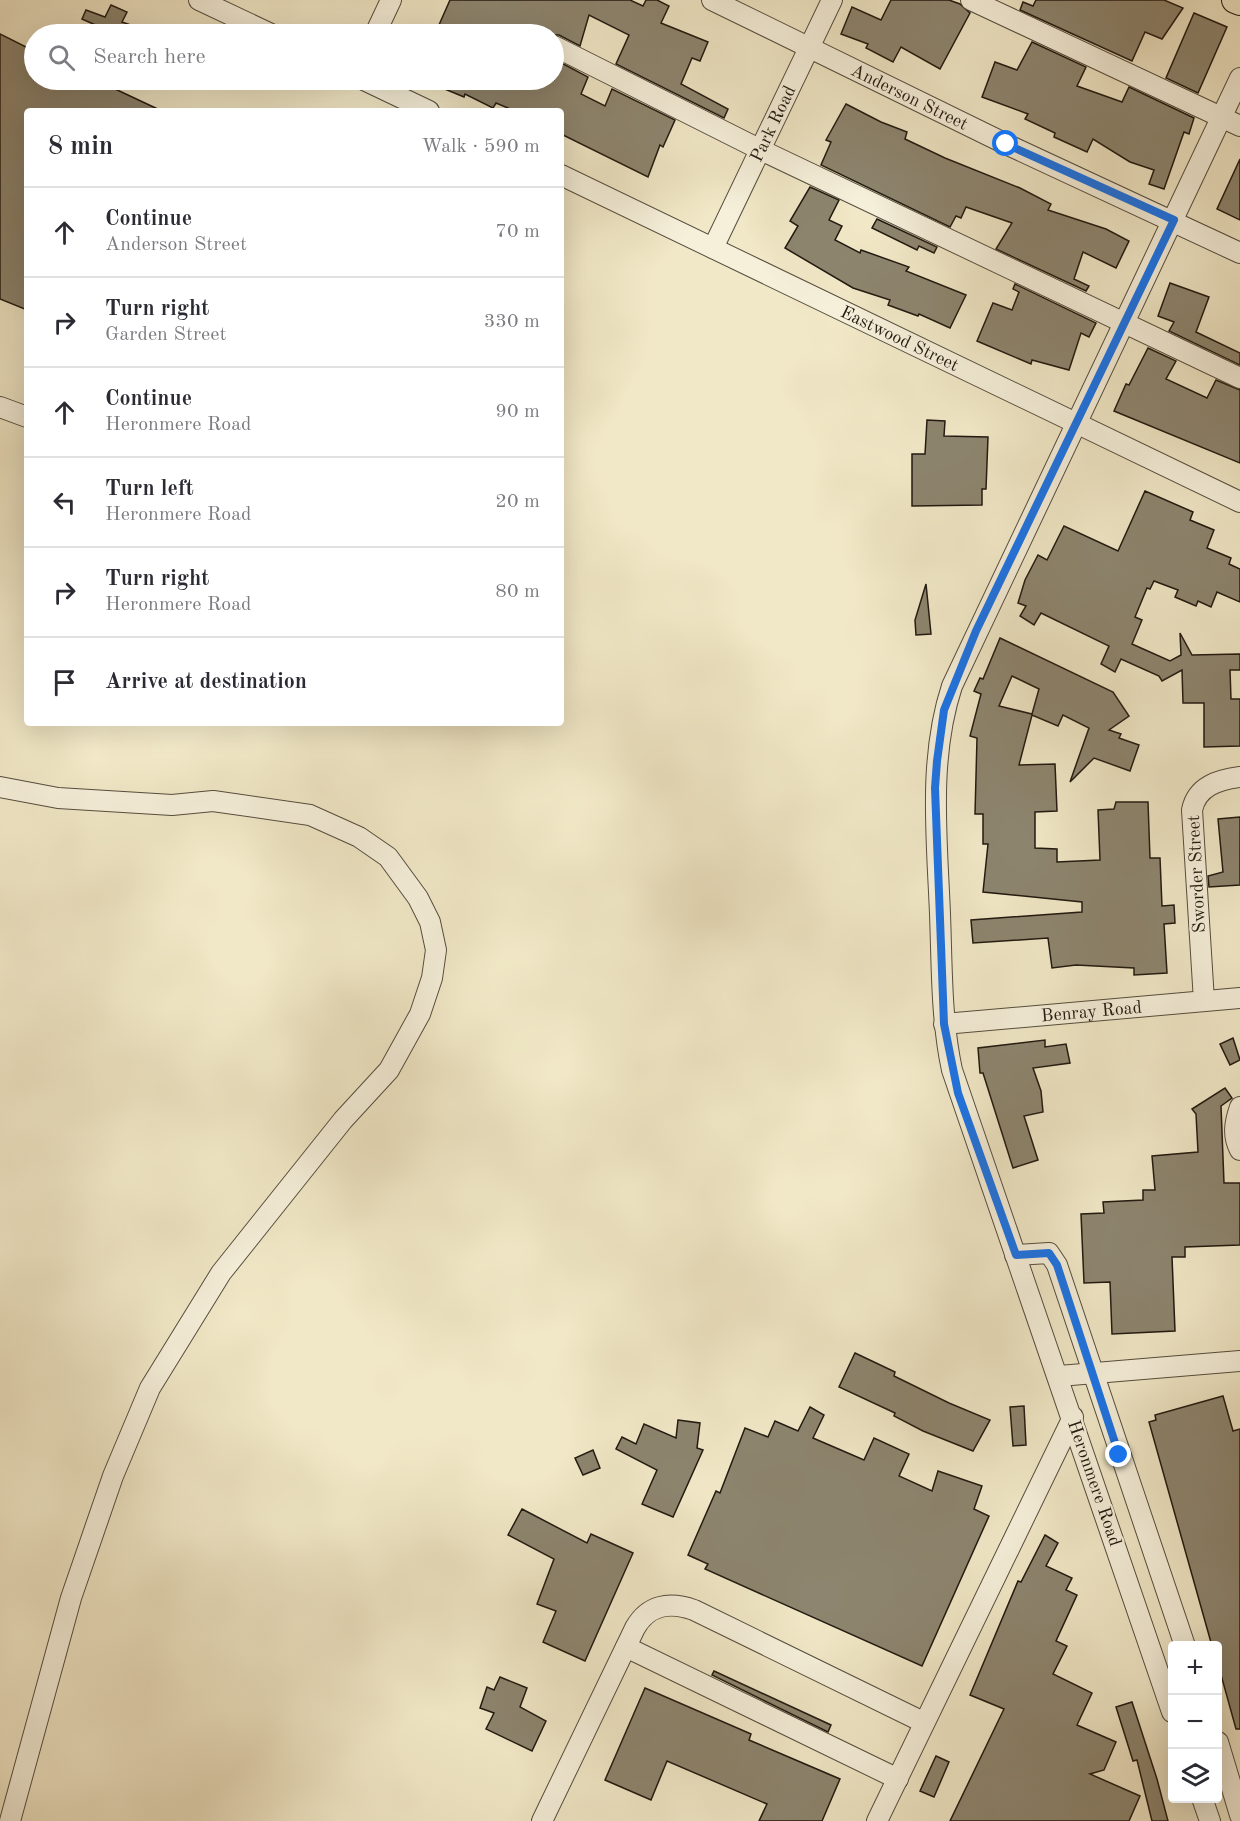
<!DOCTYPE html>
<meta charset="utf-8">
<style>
:root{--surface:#fff;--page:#f7f7f7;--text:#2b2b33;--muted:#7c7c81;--line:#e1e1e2}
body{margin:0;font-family:"Old Standard TT",serif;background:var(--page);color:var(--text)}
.controls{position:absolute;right:18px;bottom:18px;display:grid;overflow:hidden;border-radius:6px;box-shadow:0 6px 24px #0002}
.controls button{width:54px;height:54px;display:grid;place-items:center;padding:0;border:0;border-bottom:2px solid var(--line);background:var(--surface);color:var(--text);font:30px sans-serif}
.stop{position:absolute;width:18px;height:18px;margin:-14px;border:4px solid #1a73e8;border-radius:50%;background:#fff}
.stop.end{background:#1a73e8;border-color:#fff;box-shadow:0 2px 6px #0008}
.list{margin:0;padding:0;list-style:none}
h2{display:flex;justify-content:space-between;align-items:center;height:78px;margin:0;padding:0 24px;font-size:26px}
h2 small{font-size:20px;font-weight:400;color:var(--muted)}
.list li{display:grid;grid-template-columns:39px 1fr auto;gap:18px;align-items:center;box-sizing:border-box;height:90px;padding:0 24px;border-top:2px solid var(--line)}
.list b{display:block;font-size:22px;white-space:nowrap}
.list p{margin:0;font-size:20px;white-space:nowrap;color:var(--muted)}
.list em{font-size:20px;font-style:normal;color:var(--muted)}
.icon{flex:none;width:33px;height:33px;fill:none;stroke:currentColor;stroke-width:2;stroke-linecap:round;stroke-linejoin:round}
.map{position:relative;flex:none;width:1240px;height:1821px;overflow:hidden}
.search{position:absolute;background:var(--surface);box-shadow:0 6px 24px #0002;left:24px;top:24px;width:540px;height:66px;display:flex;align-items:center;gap:15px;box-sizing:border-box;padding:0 21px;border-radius:33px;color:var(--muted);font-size:22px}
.panel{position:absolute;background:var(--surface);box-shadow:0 6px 24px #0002;left:24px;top:108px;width:540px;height:618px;border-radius:6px}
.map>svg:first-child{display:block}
</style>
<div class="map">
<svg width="1240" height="1821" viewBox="0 0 1240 1821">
<rect width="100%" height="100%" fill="#f1e8c7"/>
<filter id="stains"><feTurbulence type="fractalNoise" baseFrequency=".00333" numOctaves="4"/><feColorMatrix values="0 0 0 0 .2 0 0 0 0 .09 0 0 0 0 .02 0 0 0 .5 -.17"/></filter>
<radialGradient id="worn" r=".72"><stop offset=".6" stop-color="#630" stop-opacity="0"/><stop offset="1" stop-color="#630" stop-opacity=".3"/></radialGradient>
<!-- building -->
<g fill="#8d856f" stroke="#211910" stroke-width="1.5" fill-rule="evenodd">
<path d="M 450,0 L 630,0 L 643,6 L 646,0 L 657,0 L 669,6 L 661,23 L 708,42 L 700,61 L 692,58 L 681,84 L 728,109 L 724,118 L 616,64 L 629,35 L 589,15 L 580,46 L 559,35 L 518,34 L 496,26 L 492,34 L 435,34 Z"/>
<path d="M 891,0 L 949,0 L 960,4 L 970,13 L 940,69 L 901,47 L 893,62 L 866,48 L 868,44 L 841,34 L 852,7 L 881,20 Z"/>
<path d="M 1036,0 L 1164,0 L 1183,8 L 1162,39 L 1145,32 L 1132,61 L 1020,10 L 1023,2 L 1033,6 Z"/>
<path d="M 111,5 L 127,12 L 122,22 L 151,32 L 151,34 L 116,34 L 82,19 L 86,10 L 105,17 Z"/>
<path d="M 1194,13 L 1227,27 L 1198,93 L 1166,78 Z"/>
<path d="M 0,34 L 34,51 L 34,80 L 96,80 L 162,111 L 27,111 L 27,310 L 0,299 Z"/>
<path d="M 1032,42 L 1086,67 L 1077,86 L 1122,102 L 1129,87 L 1194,118 L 1189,134 L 1184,132 L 1164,189 L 1149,184 L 1154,170 L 1130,162 L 1093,139 L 1087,152 L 1054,137 L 1055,133 L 1025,119 L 1028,114 L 982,97 L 995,62 L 1017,70 Z"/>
<path d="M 554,59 L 588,77 L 581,94 L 605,106 L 612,89 L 675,120 L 663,147 L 660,145 L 648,177 L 561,134 L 561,111 L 515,111 L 496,103 L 493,108 L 465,94 L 464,97 L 423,80 L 554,80 Z"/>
<path d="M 846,104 L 881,122 L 907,132 L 905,139 L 945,158 L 1020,188 L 1051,204 L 1048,210 L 1106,229 L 1129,241 L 1116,268 L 1083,252 L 1074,279 L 1089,286 L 1086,291 L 996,249 L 1012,223 L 966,207 L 961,218 L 956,216 L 950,227 L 821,165 L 831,142 L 826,140 Z"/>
<path d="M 1240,159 L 1240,220 L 1217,209 Z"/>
<path d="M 810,187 L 839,200 L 829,220 L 842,226 L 835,240 L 860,253 L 861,250 L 909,267 L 906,271 L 966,295 L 950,328 L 919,314 L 918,316 L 888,305 L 890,300 L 853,288 L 785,248 L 798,226 L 790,221 Z"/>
<path d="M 877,219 L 937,247 L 934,253 L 919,246 L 917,250 L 872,228 Z"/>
<path d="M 1170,283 L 1209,297 L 1196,332 L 1240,353 L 1240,365 L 1169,331 L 1174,322 L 1158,316 Z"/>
<path d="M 1015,284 L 1096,323 L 1089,337 L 1081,333 L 1069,370 L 1032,360 L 1031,364 L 977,341 L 993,303 L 1012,310 L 1019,292 L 1013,289 Z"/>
<path d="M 1148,348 L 1176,361 L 1166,379 L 1207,398 L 1216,380 L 1240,390 L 1240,463 L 1114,411 L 1126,384 L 1129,385 Z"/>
<path d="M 927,420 L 945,421 L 944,436 L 988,437 L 986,489 L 982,489 L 982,505 L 912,506 L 912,454 L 925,454 Z"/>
<path d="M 1145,491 L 1193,512 L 1190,520 L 1214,530 L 1207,548 L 1231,558 L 1229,564 L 1240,569 L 1240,602 L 1217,592 L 1211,607 L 1198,601 L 1196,606 L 1175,597 L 1178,590 L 1154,581 L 1150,589 L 1147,588 L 1135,617 L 1142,620 L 1132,644 L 1170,661 L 1181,655 L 1180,633 L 1192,655 L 1240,654 L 1240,670 L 1230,670 L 1231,699 L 1240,699 L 1240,746 L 1204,747 L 1204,703 L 1183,703 L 1182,670 L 1162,681 L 1159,676 L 1121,659 L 1115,672 L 1101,664 L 1109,646 L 1041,613 L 1034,625 L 1020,616 L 1026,606 L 1018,603 L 1025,580 L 1038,555 L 1047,560 L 1064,526 L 1118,551 Z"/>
<path d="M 926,584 L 931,634 L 916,635 L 915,620 Z"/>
<path d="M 1000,638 L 1113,692 L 1129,716 L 1109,730 L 1121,734 L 1119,738 L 1139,745 L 1130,771 L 1094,758 L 1070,782 L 1089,728 L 1063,715 L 1058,726 L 1032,715 L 1019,765 L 1055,764 L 1057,811 L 1035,812 L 1035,848 L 1057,849 L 1057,862 L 1100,860 L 1098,810 L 1114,809 L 1116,802 L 1148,802 L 1150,858 L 1160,858 L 1162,906 L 1174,905 L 1175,923 L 1164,924 L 1167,973 L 1134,975 L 1134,968 L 1076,965 L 1052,968 L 1048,938 L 973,943 L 971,920 L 1082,912 L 1082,902 L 983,892 L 988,844 L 983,844 L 983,814 L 975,814 L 977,738 L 970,736 L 981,694 L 974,691 L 980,678 L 983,679 ZM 1012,676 L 1039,689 L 1032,714 L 999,706 Z"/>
<path d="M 1240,817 L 1240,885 L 1209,887 L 1208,876 L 1223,872 L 1218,819 Z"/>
<path d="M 1233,1038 L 1240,1060 L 1230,1065 L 1220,1044 Z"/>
<path d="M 1045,1040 L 1045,1047 L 1066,1044 L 1070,1063 L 1033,1068 L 1041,1091 L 1043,1112 L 1024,1116 L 1038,1160 L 1013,1168 L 983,1073 L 980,1073 L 978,1048 Z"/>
<path d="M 1225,1088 L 1232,1098 L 1221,1106 L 1224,1183 L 1240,1183 L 1240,1245 L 1185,1247 L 1185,1257 L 1172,1257 L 1175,1331 L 1112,1334 L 1110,1282 L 1084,1283 L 1081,1214 L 1104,1213 L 1103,1202 L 1143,1200 L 1143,1190 L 1155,1190 L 1152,1156 L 1198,1152 L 1196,1114 L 1192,1109 Z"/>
<path d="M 855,1353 L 895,1372 L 894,1376 L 949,1403 L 990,1420 L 973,1451 L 923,1431 L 894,1416 L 895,1413 L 839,1387 Z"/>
<path d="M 1223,1396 L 1233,1431 L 1240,1429 L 1240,1729 L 1236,1729 L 1218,1664 L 1218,1646 L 1212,1646 L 1149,1422 L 1156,1420 L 1155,1415 Z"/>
<path d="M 1024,1406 L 1026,1445 L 1013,1446 L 1010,1407 Z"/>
<path d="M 810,1407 L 824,1415 L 813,1438 L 864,1460 L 874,1438 L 909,1454 L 899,1476 L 932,1491 L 938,1471 L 982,1486 L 974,1509 L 989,1516 L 922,1666 L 705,1569 L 708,1564 L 688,1555 L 716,1491 L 720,1493 L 745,1428 L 768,1437 L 775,1421 L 798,1431 Z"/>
<path d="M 678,1420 L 700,1423 L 697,1448 L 703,1450 L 673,1517 L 642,1504 L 657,1470 L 616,1449 L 622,1437 L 636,1444 L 644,1424 L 676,1438 Z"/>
<path d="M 593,1450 L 600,1468 L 583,1475 L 575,1458 Z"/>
<path d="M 522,1509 L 587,1543 L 591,1534 L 633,1553 L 585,1661 L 543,1642 L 556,1611 L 537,1604 L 554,1559 L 508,1535 Z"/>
<path d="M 1045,1535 L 1058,1543 L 1046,1566 L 1072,1578 L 1066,1590 L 1077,1595 L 1056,1641 L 1067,1646 L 1053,1674 L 1092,1693 L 1077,1725 L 1116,1742 L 1104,1770 L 1090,1774 L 1140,1796 L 1129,1821 L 950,1821 L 1004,1709 L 970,1695 L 1018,1581 L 1021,1582 Z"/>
<path d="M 714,1671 L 831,1725 L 828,1732 L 712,1675 Z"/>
<path d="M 500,1677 L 527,1688 L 520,1707 L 546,1721 L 532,1751 L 486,1729 L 494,1713 L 480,1708 L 487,1687 L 494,1690 Z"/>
<path d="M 645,1688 L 751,1734 L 749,1740 L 840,1779 L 822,1821 L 759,1821 L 767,1804 L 667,1761 L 651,1800 L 605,1780 Z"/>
<path d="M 1132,1702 L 1157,1779 L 1168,1821 L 1152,1821 L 1137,1760 L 1133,1761 L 1116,1707 Z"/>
<path d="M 936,1756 L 949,1762 L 934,1797 L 920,1791 Z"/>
</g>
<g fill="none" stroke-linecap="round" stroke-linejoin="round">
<defs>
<g id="minor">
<path d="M 199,0 L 271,34"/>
<path id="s1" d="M 712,0 L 1006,144 L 1240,253"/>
<path d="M 971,0 L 1240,126"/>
<path d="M 375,34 L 391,0"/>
<path d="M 554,46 L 761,150 L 1240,378"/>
<path d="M 364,80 L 429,111"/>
<path id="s2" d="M 561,175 L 1240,502"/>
<path id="s3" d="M 713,248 L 832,0"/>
<path d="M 0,407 L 27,417"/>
<path d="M 0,787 L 58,798 L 172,805 L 213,801 L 310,815 L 359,837 L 388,857 L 418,898 L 430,922 L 436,950 L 432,978 L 420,1014 L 389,1070 L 343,1120 L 221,1273 L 150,1388 L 113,1476 L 71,1598 L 10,1821"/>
<path d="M 1204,1001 L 1192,810 C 1197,786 1218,780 1240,777"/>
<path id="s4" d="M 944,1024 L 1240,998"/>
<path d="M 1240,1107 C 1235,1122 1232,1135 1240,1150"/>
<path d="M 1015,1255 L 1049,1253 L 1057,1265 L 1185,1646"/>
<path d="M 1059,1376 L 1240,1361"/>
<path d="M 626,1647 L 898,1779"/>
<path d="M 1172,1712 L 952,1070 C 941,1019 942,966 940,914 C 937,838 928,759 952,686 L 1240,78"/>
<path d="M 1218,1742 L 1240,1815"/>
<path d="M 1202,1798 L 1210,1821"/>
<path d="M 542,1821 L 635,1628 C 648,1605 669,1601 694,1610 L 923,1722"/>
<path d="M 877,1821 L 1073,1417"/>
</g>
<path id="major" d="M 1235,0 L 1240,2"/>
</defs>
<!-- minor casing -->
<use href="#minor" stroke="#554d3e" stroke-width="22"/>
<!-- major casing -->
<use href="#major" stroke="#211910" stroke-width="28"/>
<!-- minor -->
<use href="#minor" stroke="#f6f0db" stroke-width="20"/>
<!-- major -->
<use href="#major" stroke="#f1e8c7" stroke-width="26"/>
</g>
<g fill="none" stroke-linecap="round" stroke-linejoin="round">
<!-- route -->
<path stroke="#1a73e8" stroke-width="8" d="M 1006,144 L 1174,220 L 976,631 L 944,710 L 937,761 L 935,788 L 944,1024 L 958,1093 L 1016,1255 L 1049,1253 L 1057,1265 L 1119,1455"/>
</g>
<g text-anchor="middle" stroke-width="4.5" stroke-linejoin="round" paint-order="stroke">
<!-- street labels -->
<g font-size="18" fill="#211910" stroke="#f6f0db">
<text dy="6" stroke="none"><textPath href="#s1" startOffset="220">Anderson Street</textPath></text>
<text dy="6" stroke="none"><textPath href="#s3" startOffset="138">Park Road</textPath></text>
<text dy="6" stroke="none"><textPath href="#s2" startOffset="376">Eastwood Street</textPath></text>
<text transform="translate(1196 874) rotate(-93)" y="6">Sworder Street</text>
<text dy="6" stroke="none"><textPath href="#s4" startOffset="148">Benray Road</textPath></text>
<text transform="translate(1095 1483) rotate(71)" y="6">Heronmere Road</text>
</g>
</g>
<rect width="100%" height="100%" filter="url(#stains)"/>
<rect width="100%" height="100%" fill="url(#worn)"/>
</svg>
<div class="controls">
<button>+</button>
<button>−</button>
<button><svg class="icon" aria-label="layers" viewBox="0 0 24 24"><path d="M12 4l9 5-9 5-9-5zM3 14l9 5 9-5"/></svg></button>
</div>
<div class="stop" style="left:1006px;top:144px"></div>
<div class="stop end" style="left:1119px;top:1455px"></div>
<div class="search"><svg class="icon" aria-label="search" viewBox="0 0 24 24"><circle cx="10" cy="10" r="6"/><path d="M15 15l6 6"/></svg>Search here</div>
<section class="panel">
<h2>8 min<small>Walk · 590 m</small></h2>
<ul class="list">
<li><svg class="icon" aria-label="ahead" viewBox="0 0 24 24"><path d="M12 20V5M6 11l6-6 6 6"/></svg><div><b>Continue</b><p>Anderson Street</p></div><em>70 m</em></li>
<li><svg class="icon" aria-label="right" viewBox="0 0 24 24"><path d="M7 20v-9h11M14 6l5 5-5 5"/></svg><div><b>Turn right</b><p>Garden Street</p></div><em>330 m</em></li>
<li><svg class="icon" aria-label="ahead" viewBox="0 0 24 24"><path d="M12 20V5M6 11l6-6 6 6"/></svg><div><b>Continue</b><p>Heronmere Road</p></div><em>90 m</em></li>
<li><svg class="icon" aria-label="left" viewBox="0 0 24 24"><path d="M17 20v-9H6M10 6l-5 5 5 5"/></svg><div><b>Turn left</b><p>Heronmere Road</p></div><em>20 m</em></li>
<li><svg class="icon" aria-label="right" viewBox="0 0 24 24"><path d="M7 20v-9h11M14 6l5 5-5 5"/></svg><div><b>Turn right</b><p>Heronmere Road</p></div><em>80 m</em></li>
<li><svg class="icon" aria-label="arrive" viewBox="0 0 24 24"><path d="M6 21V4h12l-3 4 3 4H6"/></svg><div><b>Arrive at destination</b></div></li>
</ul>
</section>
</div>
